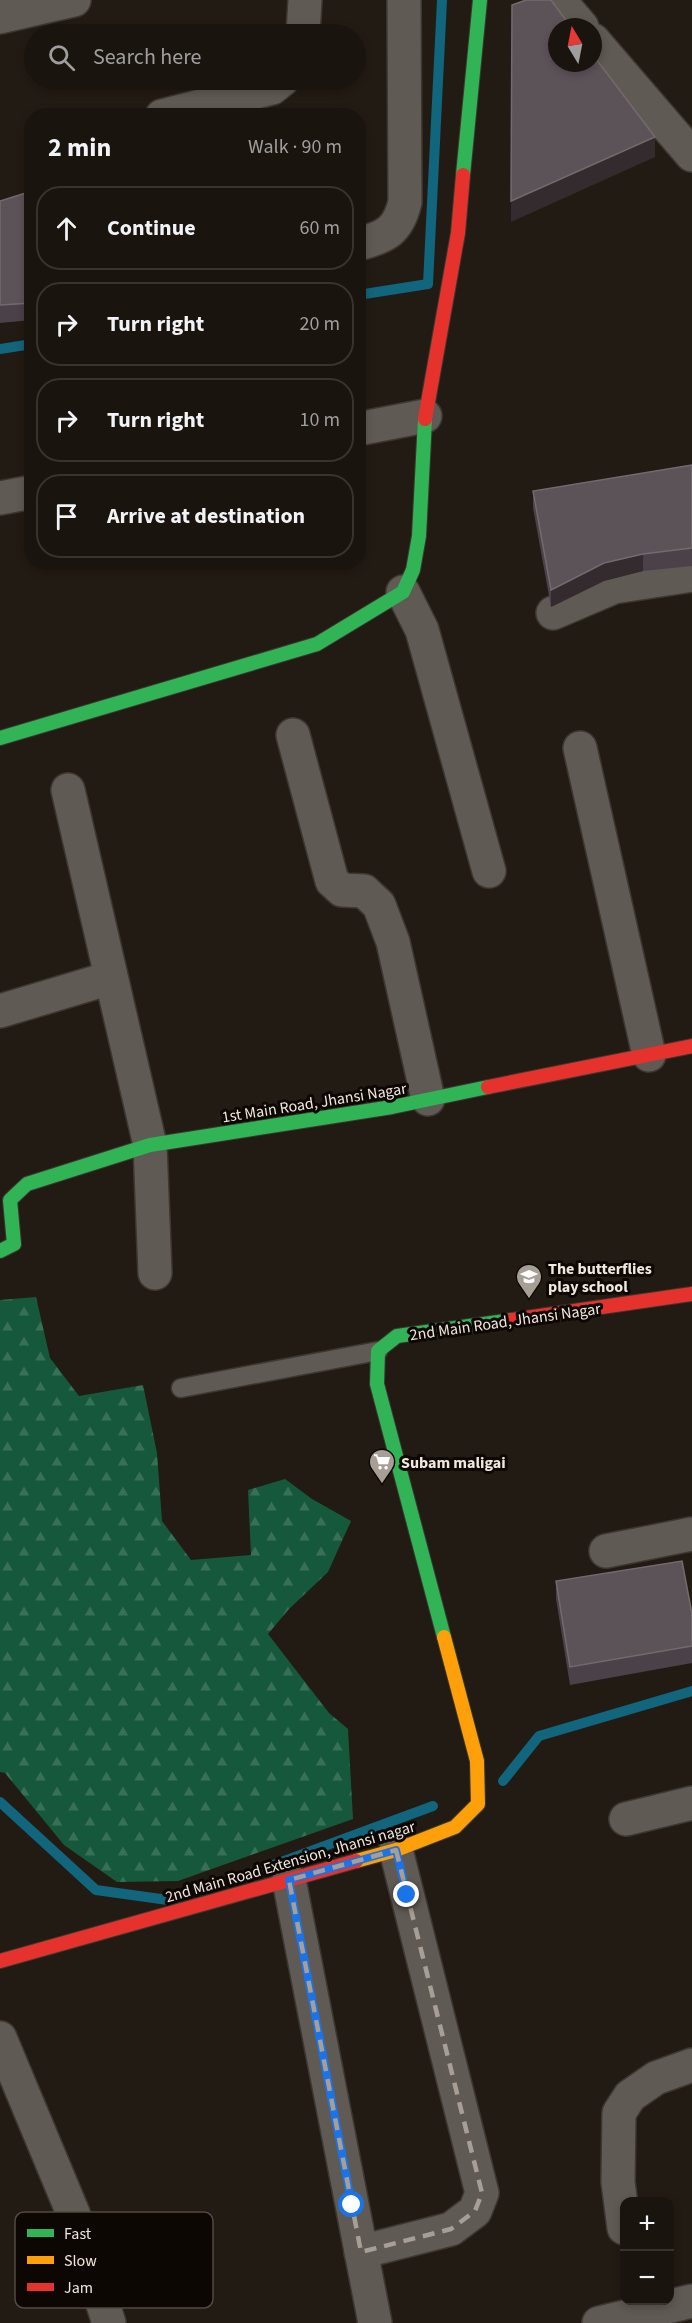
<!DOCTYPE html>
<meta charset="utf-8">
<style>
:root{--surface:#1a140e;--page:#27211c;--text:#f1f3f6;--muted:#9f9e9e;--line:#38332e}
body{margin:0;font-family:"Source Sans 3",sans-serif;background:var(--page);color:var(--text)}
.controls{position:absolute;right:18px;bottom:18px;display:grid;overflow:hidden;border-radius:12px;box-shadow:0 3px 9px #0003}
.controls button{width:54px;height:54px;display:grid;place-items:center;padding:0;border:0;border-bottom:2px solid var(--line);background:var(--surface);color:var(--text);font:30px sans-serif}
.compass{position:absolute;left:548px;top:18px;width:54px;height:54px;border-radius:50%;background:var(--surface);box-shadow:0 3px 9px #0003;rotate:350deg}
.stop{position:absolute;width:18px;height:18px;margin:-14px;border:4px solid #1a73e8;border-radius:50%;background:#fff}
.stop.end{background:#1a73e8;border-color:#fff;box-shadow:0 2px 6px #0008}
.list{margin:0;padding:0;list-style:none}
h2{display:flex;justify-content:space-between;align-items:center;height:78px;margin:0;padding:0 24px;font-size:26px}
h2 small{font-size:20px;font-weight:400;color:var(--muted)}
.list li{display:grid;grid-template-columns:39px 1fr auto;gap:18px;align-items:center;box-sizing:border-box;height:84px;margin:0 12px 12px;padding:0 12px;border:2px solid var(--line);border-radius:24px}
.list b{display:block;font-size:22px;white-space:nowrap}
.list em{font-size:20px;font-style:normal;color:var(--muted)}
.icon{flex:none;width:33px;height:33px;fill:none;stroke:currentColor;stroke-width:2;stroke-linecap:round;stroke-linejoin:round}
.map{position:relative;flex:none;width:692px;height:2323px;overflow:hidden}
.search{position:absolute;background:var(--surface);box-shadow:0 3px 9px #0003;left:24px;top:24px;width:342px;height:66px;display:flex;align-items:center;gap:15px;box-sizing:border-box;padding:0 21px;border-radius:33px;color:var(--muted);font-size:22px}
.panel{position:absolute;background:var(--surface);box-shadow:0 3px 9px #0003;left:24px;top:108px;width:342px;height:462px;border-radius:24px}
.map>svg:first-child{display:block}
</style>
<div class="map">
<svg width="692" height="2323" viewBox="0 0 692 2323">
<defs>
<pattern id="forest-firs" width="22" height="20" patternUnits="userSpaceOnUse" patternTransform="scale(1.5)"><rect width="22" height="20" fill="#16583b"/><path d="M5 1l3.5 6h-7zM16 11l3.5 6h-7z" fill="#387057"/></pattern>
</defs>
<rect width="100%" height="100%" fill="#221b13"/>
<!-- forest -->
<path fill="url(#forest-firs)" d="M 36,1297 L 50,1358 L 79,1396 L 143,1385 L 157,1453 L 162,1521 L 191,1560 L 251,1555 L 248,1490 L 285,1479 L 312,1499 L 351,1521 L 328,1572 L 289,1609 L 268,1634 L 329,1713 L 348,1729 L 353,1819 L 178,1881 L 117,1882 L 64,1845 L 5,1773 L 0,1772 L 0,1300 Z"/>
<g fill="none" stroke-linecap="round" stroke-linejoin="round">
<!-- stream -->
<g stroke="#11657d" stroke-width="10">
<path d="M 358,295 L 428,284 L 442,0"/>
<path d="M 0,349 L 32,344"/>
<path d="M 503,1781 L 539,1736 L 692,1691"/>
<path d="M 0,1802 L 96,1890 L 175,1901"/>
<path d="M 235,1879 L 433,1806"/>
</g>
<defs>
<path id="lane" d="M 181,1388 L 378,1351"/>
<g id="street">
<path d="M 559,0 L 582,27"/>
<path d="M 0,17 L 74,0"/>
<path d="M 303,34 L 305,0"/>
<path d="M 593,40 L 692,155"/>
<path d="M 162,116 L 272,88 L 282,80"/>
<path d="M 358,244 C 386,237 398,231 405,202 L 404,0"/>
<path d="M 358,429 L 425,416"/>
<path d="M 0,498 L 32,492"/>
<path d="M 403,592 L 422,630 L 489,871"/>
<path d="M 553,613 L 614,587 L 692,575"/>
<path d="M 293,735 L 332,881 L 342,890 L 364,891 L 379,905 L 393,942 L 428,1099"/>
<path d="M 580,748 L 649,1055"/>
<path d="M 68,790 L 150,1145 L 155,1273"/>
<path d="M 0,1011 L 110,978"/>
<path d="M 606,1551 L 692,1534"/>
<path d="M 626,1819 L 692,1803"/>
<path d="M 289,1880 L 375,2323"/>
<path d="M 0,2038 L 73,2213 L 109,2323"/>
<path d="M 624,2228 L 618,2182 L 619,2113 L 630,2096 L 656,2078 L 692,2065"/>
<path d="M 361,2252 L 451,2229 L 475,2211 L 482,2193 L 396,1850"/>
<path d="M 599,2323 L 692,2301"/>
</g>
<g id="fast">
<path d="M 463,175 L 480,0"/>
<path d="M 0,738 L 317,644 L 403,592 L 413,570 L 419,536 L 425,419"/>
<path d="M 0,1251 L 14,1244 L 10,1200 L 27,1184 L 150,1145 L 392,1107 L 488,1087"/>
<path d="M 444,1637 L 377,1384 L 378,1351 L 397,1336 L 512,1320"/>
</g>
<path id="slow" d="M 356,1861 L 396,1850 L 455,1827 L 478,1804 L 477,1761 L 444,1637"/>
<g id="jam">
<path d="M 425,419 L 458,233 L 463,175"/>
<path d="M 488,1087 L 692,1046"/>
<path d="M 512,1320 L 692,1294"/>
<path d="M 0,1961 L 356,1861"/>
</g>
</defs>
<!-- lane casing -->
<use href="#lane" stroke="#3c3731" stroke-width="21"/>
<!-- street casing -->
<use href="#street" stroke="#3c3731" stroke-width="36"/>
<!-- fast casing -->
<use href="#fast" stroke="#3c3731" stroke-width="16"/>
<!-- slow casing -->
<use href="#slow" stroke="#3c3731" stroke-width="16"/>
<!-- jam casing -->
<use href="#jam" stroke="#3c3731" stroke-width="16"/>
<!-- lane -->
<use href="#lane" stroke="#605a54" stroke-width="18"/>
<!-- street -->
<use href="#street" stroke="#605a54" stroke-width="33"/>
<!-- fast -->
<use href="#fast" stroke="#30b455" stroke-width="14"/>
<!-- slow -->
<use href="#slow" stroke="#ff9f0a" stroke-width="14"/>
<!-- jam -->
<use href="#jam" stroke="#e5322d" stroke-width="14"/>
</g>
<!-- wall -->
<g fill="#4a4149">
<path d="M 32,191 L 32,320 L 0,323 L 0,201 Z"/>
<path d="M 692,465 L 692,566 L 643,571 L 604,581 L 551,607 L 533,508 L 533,491 Z"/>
<path d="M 556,1581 L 692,1614 L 692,1663 L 570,1685 L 556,1599 Z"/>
</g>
<!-- shaded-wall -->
<g fill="#332b2d">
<path d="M 655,137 L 655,157 L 511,222 L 511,201 Z"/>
<path d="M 643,554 L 643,571 L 604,581 L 551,607 L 551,590 L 604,563 Z"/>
</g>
<!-- building -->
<g fill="#5c5359" stroke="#736a6e" stroke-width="1.5">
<path d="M 526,0 L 551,0 L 571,27 L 557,27 L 557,63 L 593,63 L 593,55 L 655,137 L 511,201 L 512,5 Z"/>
<path d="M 32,191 L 32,303 L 0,305 L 0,201 Z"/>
<path d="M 692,465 L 692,548 L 643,554 L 604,563 L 551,590 L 533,491 Z"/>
<path d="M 682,1561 L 692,1614 L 692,1646 L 570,1667 L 556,1581 Z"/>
</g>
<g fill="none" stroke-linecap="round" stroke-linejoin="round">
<!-- route -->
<path stroke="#1a73e8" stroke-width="8" d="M 352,2205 L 289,1880 L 396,1850 L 407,1895"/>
</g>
<!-- marked area -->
<path fill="none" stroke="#a79f96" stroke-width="4.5" stroke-dasharray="12 8" stroke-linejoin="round" d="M 396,1850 L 482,2193 L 475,2211 L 451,2229 L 361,2252 L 289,1880 Z"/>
<!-- icons -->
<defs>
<symbol id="school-pin" viewBox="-11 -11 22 30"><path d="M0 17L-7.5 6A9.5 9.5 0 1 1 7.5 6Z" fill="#a79f96" stroke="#0c0703"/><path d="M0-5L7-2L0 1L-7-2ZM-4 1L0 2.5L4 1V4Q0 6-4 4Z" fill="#fff"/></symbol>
<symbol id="supermarket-pin" viewBox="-11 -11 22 30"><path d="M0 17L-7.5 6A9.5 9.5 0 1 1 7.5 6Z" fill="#a79f96" stroke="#0c0703"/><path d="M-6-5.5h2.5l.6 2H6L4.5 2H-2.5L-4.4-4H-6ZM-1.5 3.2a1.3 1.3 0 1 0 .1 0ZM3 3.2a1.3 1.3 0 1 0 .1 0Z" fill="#fff"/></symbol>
</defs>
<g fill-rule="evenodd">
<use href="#school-pin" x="514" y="1262" width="30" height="40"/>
<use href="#supermarket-pin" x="367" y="1447" width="30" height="40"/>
</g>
<g text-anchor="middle" stroke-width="6" stroke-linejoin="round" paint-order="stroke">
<!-- street labels -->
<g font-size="16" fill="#efe6dd" stroke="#0c0703">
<text transform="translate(314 1102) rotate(-9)" y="6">1st Main Road, Jhansi Nagar</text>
<text transform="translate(505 1321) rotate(-8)" y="6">2nd Main Road, Jhansi Nagar</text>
<text transform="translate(290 1861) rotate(-16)" y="6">2nd Main Road Extension, Jhansi nagar</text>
</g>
<!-- poi labels -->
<g font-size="16" font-weight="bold" fill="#efe6dd" stroke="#0c0703" text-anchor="start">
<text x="548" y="1274">The butterflies<tspan x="548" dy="18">play school</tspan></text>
<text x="401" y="1468">Subam maligai</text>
</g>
</g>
<!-- legend -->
<rect x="15" y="2212" width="198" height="96" rx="9" fill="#0c0703" stroke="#504a44" stroke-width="1.5"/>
<rect x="27" y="2229" width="27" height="8" fill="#30b455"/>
<rect x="27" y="2256" width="27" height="8" fill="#ff9f0a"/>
<rect x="27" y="2283" width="27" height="8" fill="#e5322d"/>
<g font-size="16" fill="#efe6dd">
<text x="64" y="2239">Fast</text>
<text x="64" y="2266">Slow</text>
<text x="64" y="2293">Jam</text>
</g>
</svg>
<div class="controls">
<button>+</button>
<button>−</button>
</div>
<svg class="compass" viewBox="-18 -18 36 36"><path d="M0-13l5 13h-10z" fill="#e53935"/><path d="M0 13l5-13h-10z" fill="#9f9e9e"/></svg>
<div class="stop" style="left:352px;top:2205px"></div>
<div class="stop end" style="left:407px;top:1895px"></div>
<div class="search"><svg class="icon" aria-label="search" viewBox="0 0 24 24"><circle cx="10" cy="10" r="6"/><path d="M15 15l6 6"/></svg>Search here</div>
<section class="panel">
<h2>2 min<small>Walk · 90 m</small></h2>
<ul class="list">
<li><svg class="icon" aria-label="ahead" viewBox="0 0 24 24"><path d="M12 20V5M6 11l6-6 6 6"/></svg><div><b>Continue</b></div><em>60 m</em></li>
<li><svg class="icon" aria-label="right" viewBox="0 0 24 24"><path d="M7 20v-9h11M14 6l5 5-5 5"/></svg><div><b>Turn right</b></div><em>20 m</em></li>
<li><svg class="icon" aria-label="right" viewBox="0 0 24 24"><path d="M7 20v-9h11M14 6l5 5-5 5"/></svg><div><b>Turn right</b></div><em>10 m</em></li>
<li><svg class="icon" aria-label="arrive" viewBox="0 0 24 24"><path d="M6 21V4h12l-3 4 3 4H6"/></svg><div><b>Arrive at destination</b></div></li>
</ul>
</section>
</div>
